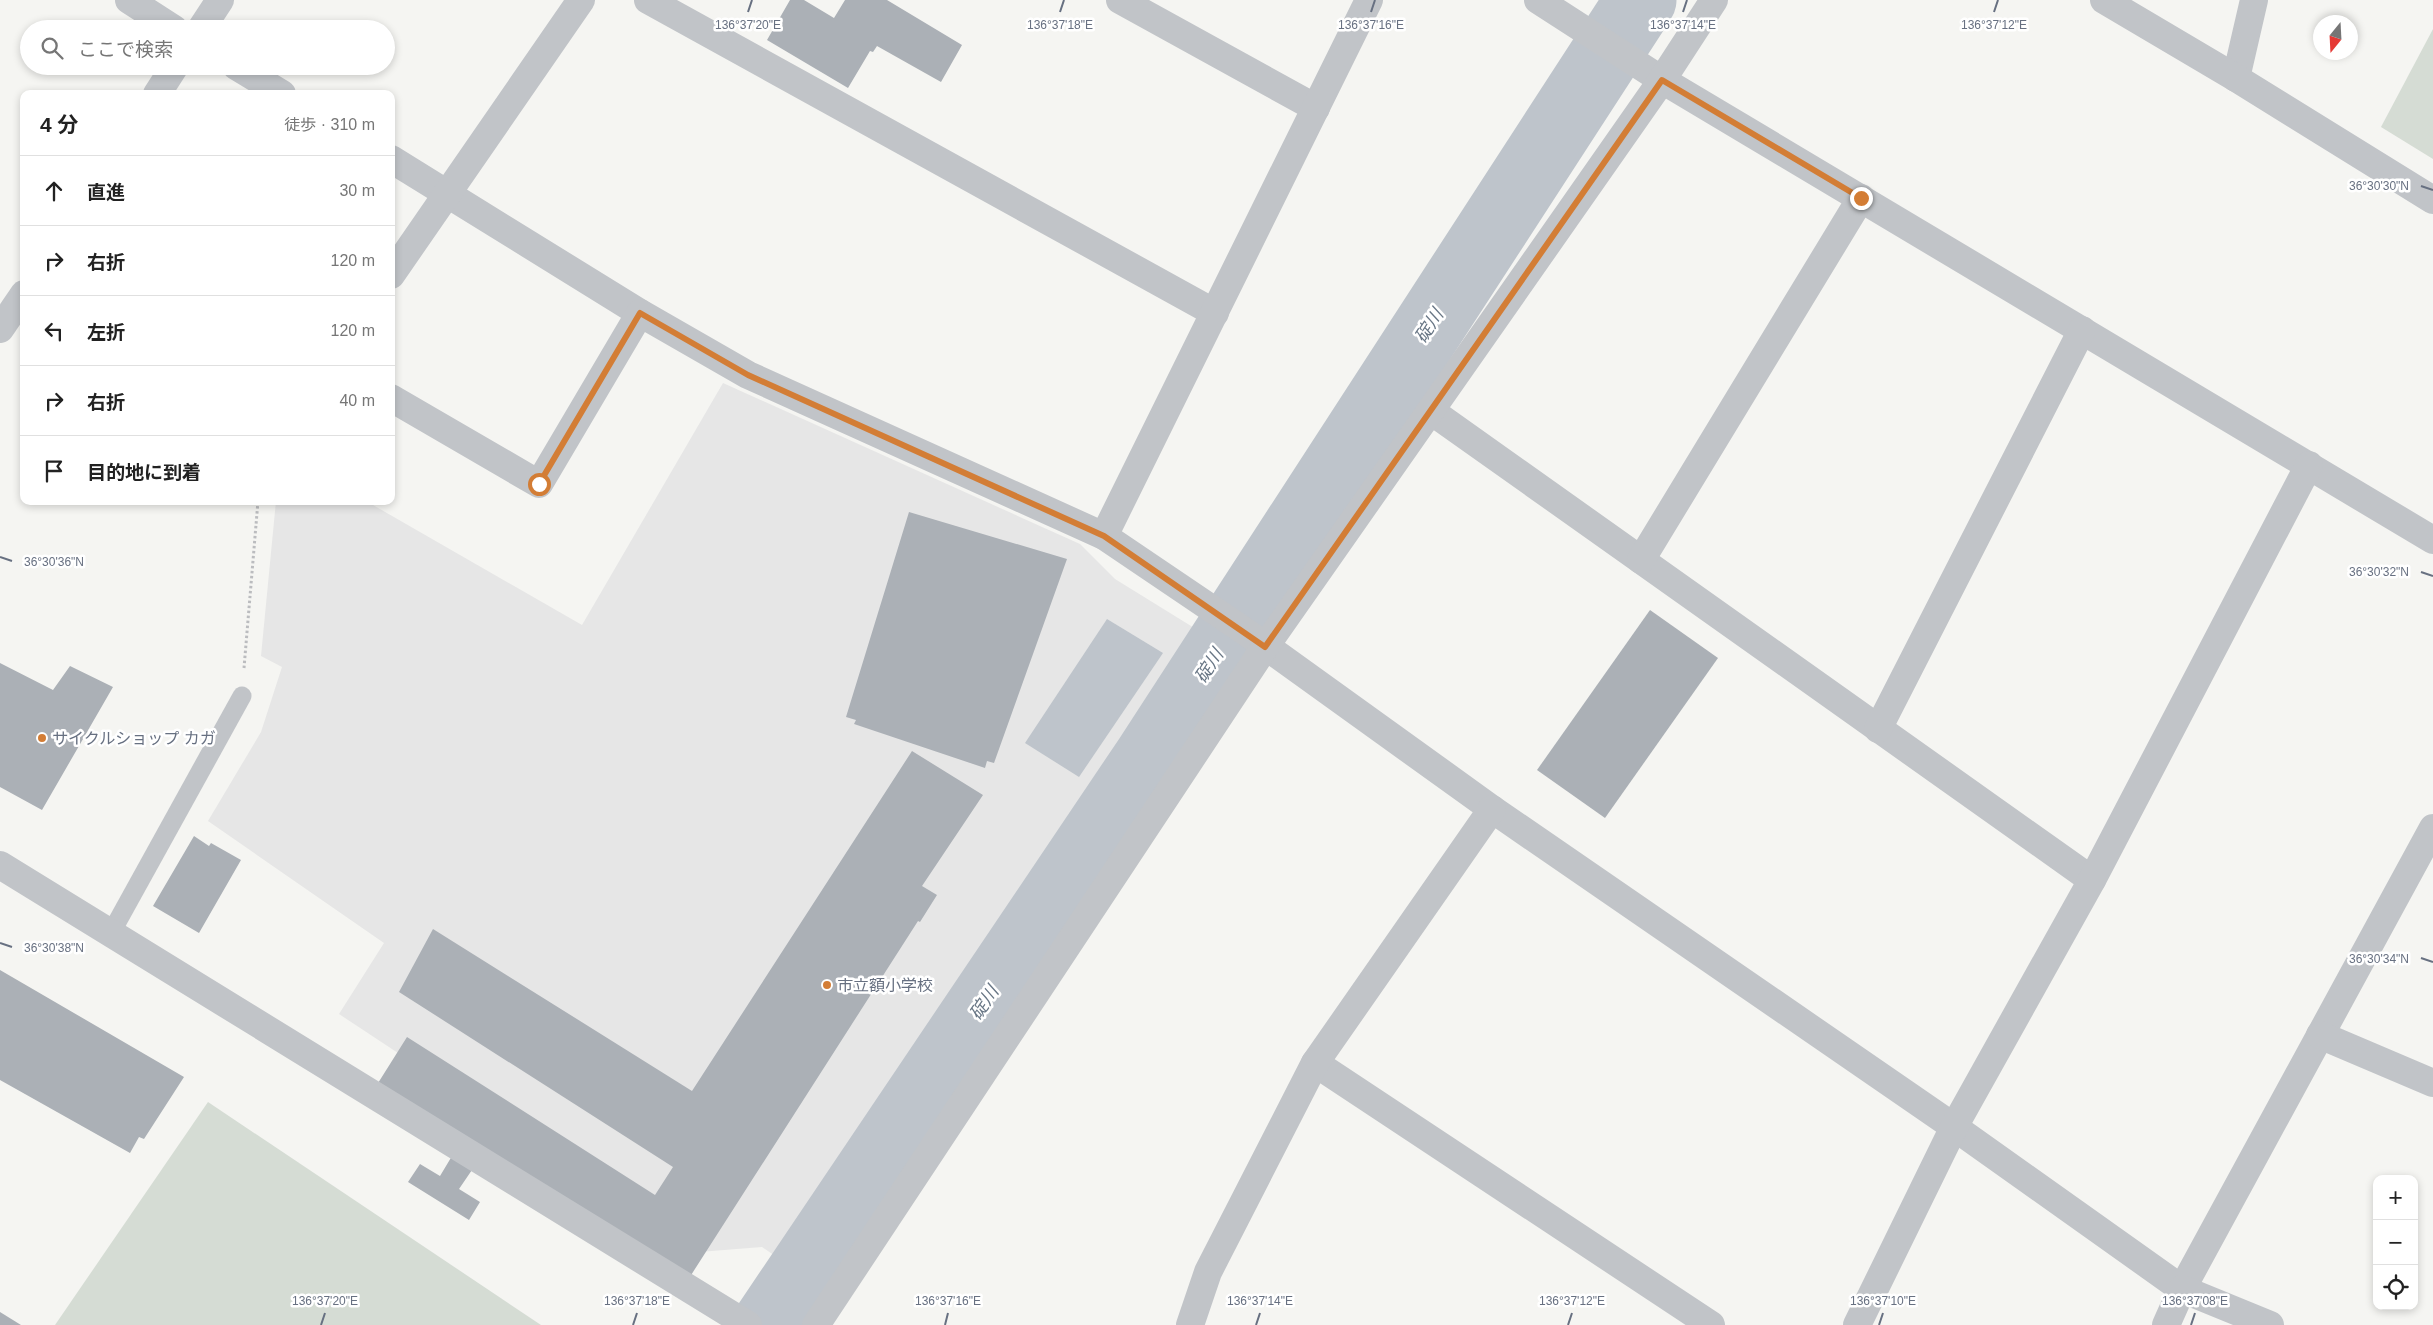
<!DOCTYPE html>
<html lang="ja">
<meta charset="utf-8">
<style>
:root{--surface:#fff;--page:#f2f2f2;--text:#222;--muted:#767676;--line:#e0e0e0}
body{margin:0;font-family:Helvetica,"Noto Sans JP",sans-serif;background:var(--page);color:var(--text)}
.controls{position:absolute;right:15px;bottom:15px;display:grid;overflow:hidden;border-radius:10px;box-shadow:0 2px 8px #0003}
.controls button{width:45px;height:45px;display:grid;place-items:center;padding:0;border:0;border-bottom:1px solid var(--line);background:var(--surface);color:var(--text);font:25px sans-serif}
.compass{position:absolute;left:2313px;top:15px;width:45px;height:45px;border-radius:50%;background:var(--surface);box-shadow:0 2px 8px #0003;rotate:198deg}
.stop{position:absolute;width:15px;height:15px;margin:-11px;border:4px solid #d37d35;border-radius:50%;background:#fff}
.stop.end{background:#d37d35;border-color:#fff;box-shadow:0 1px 5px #0008}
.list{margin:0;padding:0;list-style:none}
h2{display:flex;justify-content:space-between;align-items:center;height:65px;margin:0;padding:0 20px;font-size:21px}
h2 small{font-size:16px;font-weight:400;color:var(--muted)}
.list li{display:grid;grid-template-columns:32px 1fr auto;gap:15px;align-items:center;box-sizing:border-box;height:70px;padding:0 20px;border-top:1px solid var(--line)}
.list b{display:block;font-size:19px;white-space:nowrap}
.list em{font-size:16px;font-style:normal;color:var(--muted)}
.icon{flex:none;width:28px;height:28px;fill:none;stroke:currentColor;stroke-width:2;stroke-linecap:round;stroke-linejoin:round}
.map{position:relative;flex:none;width:2433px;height:1325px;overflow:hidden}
.search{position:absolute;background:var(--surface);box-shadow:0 2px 8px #0003;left:20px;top:20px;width:375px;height:55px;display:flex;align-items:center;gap:12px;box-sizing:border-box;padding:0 18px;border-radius:28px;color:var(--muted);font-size:19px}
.panel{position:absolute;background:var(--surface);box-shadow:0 2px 8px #0003;left:20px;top:90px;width:375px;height:415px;border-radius:10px}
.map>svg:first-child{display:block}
</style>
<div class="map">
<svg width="2433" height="1325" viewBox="0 0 2433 1325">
<rect width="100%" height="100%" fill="#f5f5f2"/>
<!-- built -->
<path fill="#e6e6e6" d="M 723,383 L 1080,544 L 1115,579 L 1204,634 L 787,1264 L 762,1247 L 699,1252 L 339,1014 L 384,943 L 208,821 L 261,732 L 282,667 L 261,656 L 276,501 L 366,501 L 582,625 Z"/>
<!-- green -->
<g fill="#d5dcd4">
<path d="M 2433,29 L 2433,159 L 2381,127 Z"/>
<path d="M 208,1102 L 541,1325 L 55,1325 Z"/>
</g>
<!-- water -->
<path fill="#bec4cb" d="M 1107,619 L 1163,653 L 1079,777 L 1025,743 Z"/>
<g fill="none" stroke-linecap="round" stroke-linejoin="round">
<!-- river -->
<path stroke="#bec4cb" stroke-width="71" d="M 767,1325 L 1149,758 L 1641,0"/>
</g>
<!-- building -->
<g fill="#abb0b6">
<path d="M 790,0 L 804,0 L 834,18 L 845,0 L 887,0 L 962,45 L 941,82 L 877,46 L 873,52 L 870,51 L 848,88 L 767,40 Z"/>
<path d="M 909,512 L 1067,559 L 994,763 L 987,761 L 985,768 L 854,724 L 856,720 L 846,717 Z"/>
<path d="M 1650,610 L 1718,658 L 1605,818 L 1537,770 Z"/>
<path d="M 0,663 L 53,690 L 70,666 L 113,687 L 42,810 L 0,787 Z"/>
<path d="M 912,751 L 983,795 L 922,886 L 937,895 L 920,922 L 918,921 L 677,1297 L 474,1167 L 459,1189 L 480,1202 L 469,1220 L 408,1182 L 420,1164 L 440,1176 L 452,1156 L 368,1099 L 407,1037 L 655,1195 L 673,1167 L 399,992 L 433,929 L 692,1091 Z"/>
<path d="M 194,836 L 209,846 L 211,843 L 241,860 L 199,933 L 153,906 Z"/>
<path d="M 0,970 L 184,1077 L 144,1139 L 139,1137 L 130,1153 L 0,1080 Z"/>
<path d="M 0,1312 L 21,1325 L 0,1325 Z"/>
</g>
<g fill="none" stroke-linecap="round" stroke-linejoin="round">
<!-- path -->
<path stroke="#bbbcbf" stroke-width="3" stroke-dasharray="2.5 2.5" stroke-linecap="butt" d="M 244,668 L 258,501"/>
<!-- service -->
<path stroke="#c1c4c8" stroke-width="19" d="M 111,933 L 242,696"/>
<!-- minor -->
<g stroke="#c1c4c8" stroke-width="28">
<path d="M 129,0 L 174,29"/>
<path d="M 648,0 L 1215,313"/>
<path d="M 1120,0 L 1316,108"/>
<path d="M 1538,0 L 1662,80 L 2433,540"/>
<path d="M 236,66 L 282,94"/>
<path d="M 2236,78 L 2254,0"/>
<path d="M 391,159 L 640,313 L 748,375 L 1104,536 L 1246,632 L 1492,809 L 1954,1127 L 2182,1289 L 2433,828"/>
<path d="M 391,275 L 581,0"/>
<path d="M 391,398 L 539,484 L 640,313"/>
<path d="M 1431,411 L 2092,880"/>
<path d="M 1104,536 L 1369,0"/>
<path d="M 1641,560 L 1861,198"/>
<path d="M 1878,729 L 2082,330"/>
<path d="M 2320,1035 L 2433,1083"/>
<path d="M 1315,1063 L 1711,1325"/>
<path d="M 816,1325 L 1265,647 L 1662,80 L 1714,0"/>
<path d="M 1190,1325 L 1208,1272 L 1315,1063 L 1492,809"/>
<path d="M 1857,1325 L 1954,1127 L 2092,880 L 2309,465"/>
<path d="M 2166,1325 L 2182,1289 L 2270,1325"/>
</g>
<!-- tertiary -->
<g stroke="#c1c4c8" stroke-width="28">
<path d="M 2104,0 L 2236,78 L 2433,200"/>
<path d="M 201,29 L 220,0"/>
<path d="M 157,94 L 175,66"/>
<path d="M 0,329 L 24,294"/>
<path d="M 0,865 L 748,1325"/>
</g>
</g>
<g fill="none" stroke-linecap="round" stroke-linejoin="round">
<!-- route -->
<path stroke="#d37d35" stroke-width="6" d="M 539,484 L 640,313 L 748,375 L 1104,536 L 1265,647 L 1662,80 L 1861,198"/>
</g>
<!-- ticks -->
<path fill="none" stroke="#677081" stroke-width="2" d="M 748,12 L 752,0M 1060,12 L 1064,0M 1371,12 L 1375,0M 1683,12 L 1687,0M 1994,12 L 1998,0M 2421,186 L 2433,190M 0,557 L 12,561M 2421,572 L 2433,576M 0,943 L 12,947M 2421,958 L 2433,962M 321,1325 L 325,1313M 633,1325 L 637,1313M 945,1325 L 948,1313M 1256,1325 L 1260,1313M 1568,1325 L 1572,1313M 1879,1325 L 1883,1313M 2191,1325 L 2195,1313"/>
<!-- markers -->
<g fill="#d37d35" stroke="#fff" stroke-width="2">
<circle cx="42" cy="738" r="5"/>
<circle cx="827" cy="985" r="5"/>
</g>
<g text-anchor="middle" stroke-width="5" stroke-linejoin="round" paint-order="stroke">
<!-- poi labels -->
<g font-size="16" fill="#677081" stroke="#fff" text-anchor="start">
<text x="52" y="744">サイクルショップ カガ</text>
<text x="837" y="991">市立額小学校</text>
</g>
<!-- water labels -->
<g font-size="18" font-style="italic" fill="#687685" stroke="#fff">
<text transform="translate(1429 326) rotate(-57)" y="6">碇川</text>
<text transform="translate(1209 666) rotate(-57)" y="6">碇川</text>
<text transform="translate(984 1003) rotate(-56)" y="6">碇川</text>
</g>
</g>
<g font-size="12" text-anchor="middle" fill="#677081" stroke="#fff" stroke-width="5" stroke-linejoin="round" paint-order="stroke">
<text x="748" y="29">136°37'20"E</text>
<text x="1060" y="29">136°37'18"E</text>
<text x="1371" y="29">136°37'16"E</text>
<text x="1683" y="29">136°37'14"E</text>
<text x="1994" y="29">136°37'12"E</text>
<text x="2379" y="190">36°30'30"N</text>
<text x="54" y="566">36°30'36"N</text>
<text x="2379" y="576">36°30'32"N</text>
<text x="54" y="952">36°30'38"N</text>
<text x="2379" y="963">36°30'34"N</text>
<text x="325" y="1305">136°37'20"E</text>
<text x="637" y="1305">136°37'18"E</text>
<text x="948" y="1305">136°37'16"E</text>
<text x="1260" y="1305">136°37'14"E</text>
<text x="1572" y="1305">136°37'12"E</text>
<text x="1883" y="1305">136°37'10"E</text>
<text x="2195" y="1305">136°37'08"E</text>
</g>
</svg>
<div class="controls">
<button>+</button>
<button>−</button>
<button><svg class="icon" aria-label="locate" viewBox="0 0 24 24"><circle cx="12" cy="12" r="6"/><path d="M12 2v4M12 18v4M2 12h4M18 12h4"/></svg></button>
</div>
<svg class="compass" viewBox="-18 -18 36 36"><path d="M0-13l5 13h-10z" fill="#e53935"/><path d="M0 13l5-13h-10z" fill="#767676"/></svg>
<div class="stop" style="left:539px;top:484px"></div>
<div class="stop end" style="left:1861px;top:198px"></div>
<div class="search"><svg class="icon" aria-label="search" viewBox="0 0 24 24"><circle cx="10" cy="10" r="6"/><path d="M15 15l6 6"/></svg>ここで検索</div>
<section class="panel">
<h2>4 分<small>徒歩 · 310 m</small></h2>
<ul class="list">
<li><svg class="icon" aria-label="ahead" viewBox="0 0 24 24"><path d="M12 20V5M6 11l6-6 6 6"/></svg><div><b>直進</b></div><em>30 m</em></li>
<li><svg class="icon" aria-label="right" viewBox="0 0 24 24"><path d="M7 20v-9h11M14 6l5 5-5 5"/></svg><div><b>右折</b></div><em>120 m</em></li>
<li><svg class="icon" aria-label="left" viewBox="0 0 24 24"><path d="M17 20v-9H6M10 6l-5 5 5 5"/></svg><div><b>左折</b></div><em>120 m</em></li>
<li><svg class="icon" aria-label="right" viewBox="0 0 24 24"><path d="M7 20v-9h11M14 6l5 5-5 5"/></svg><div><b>右折</b></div><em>40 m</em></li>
<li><svg class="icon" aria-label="arrive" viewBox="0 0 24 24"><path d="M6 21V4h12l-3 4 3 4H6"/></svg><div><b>目的地に到着</b></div></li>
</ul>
</section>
</div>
